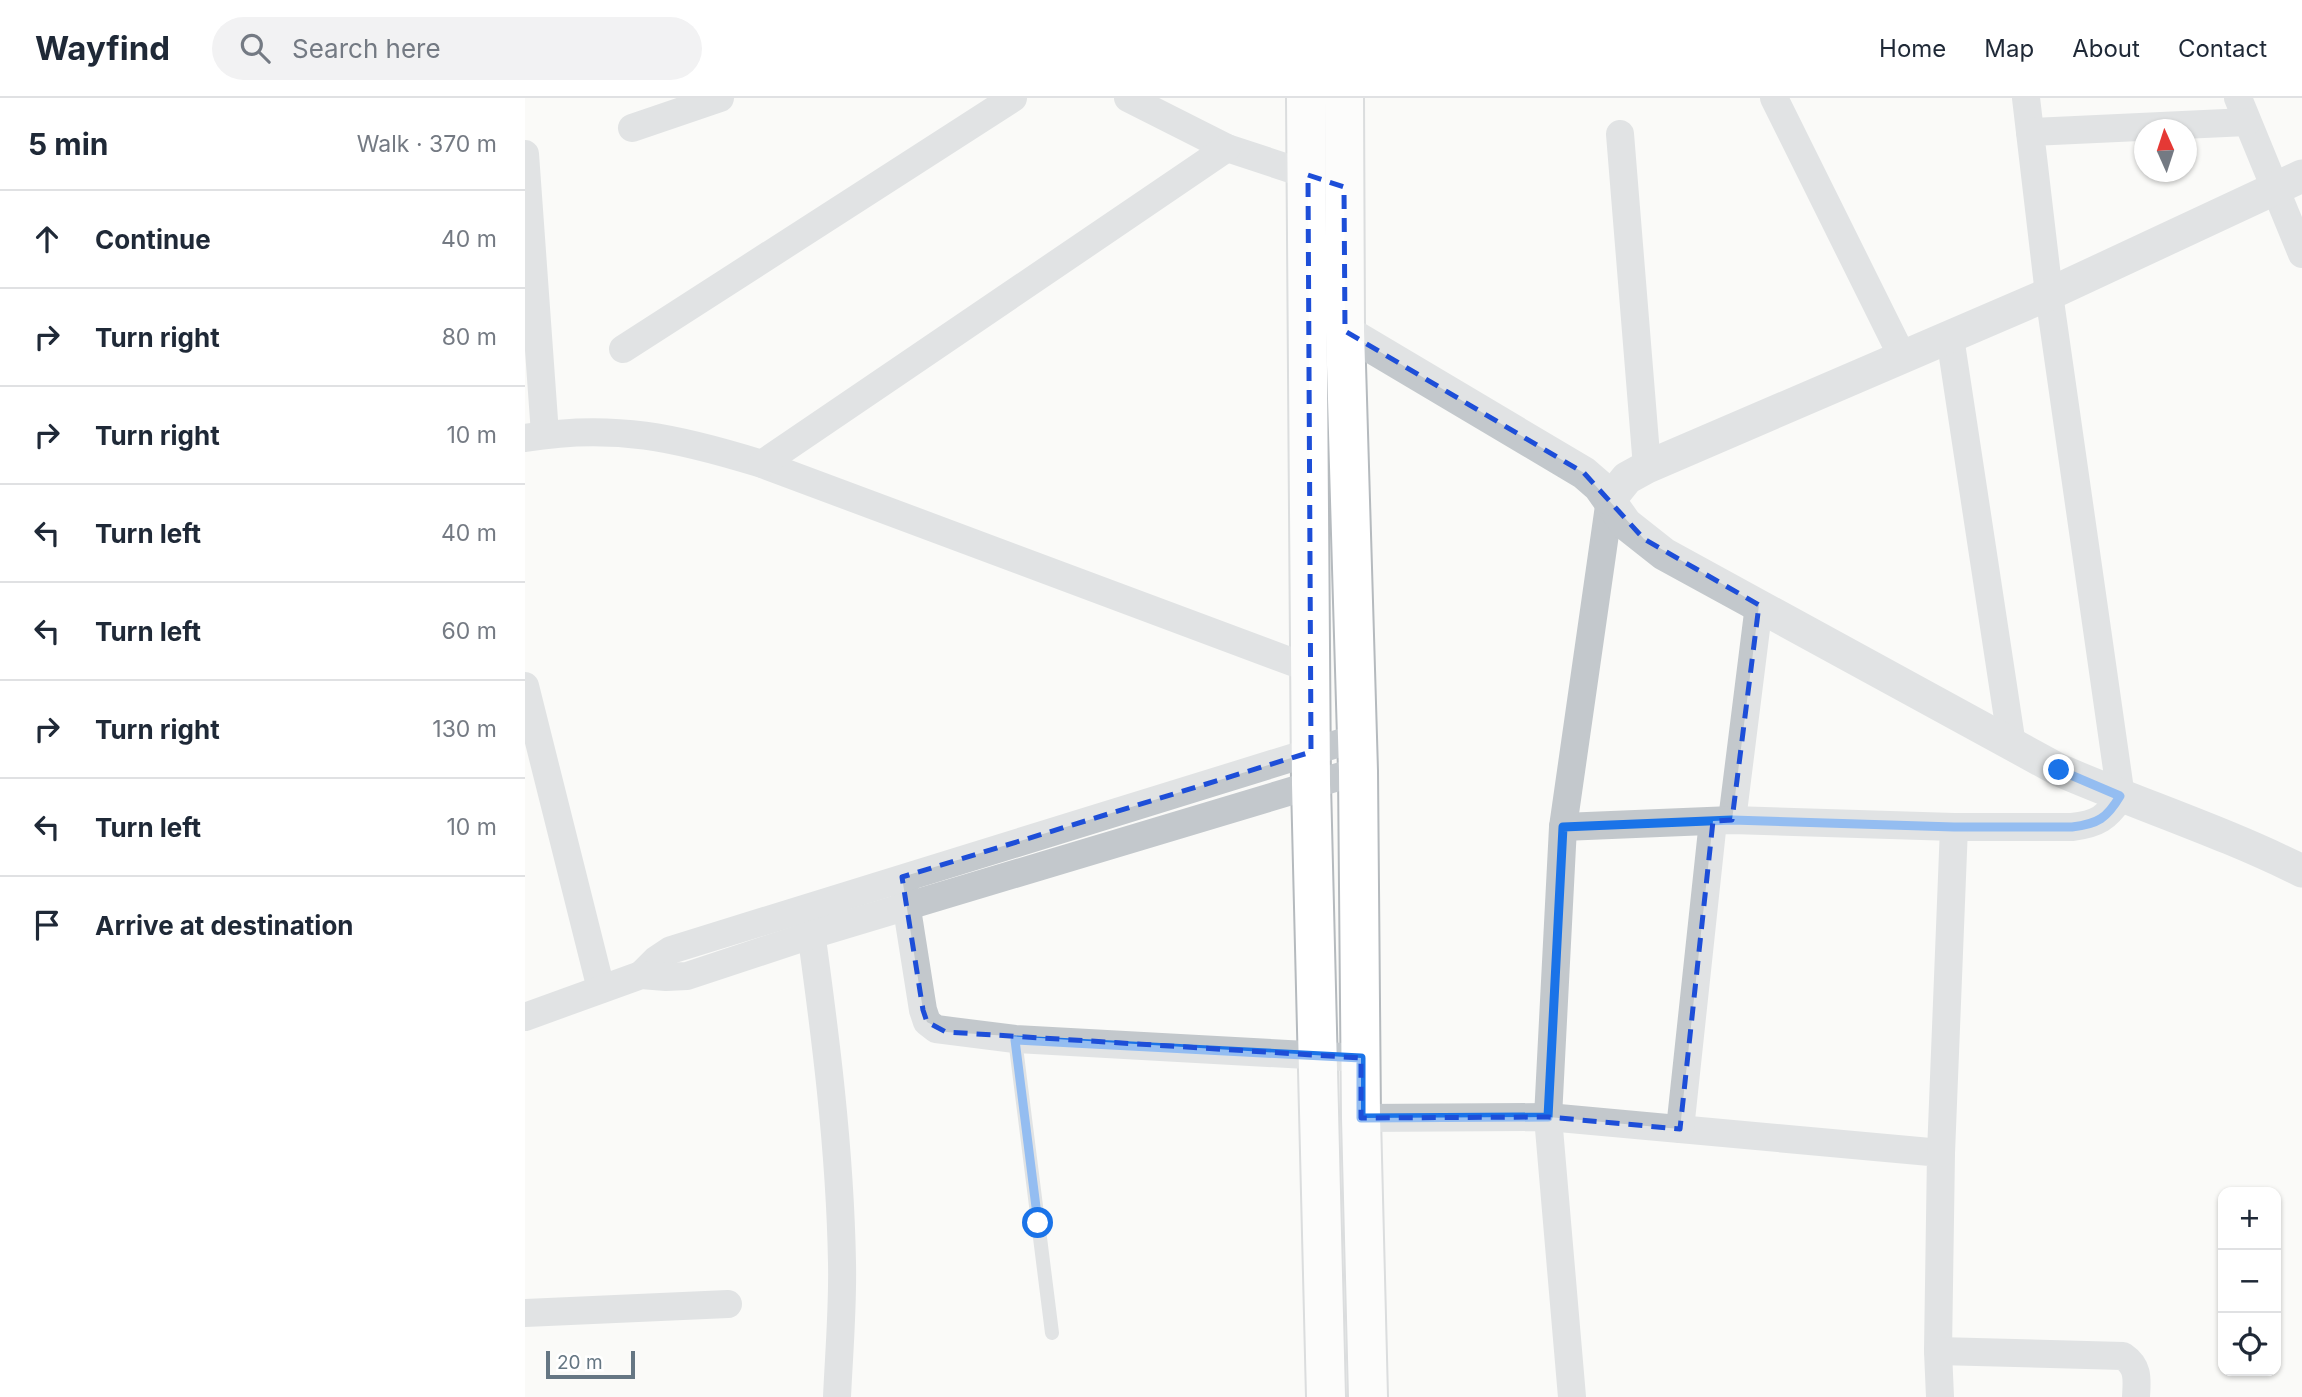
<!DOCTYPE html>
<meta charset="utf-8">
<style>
:root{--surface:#fff;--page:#f2f2f3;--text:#1f2937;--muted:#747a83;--line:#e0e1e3}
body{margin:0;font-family:Inter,sans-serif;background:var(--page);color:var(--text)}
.controls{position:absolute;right:21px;bottom:21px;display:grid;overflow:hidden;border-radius:14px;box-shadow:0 2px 5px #0004}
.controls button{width:63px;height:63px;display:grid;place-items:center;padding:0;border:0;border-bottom:2px solid var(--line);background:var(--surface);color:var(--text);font:35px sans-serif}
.compass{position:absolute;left:1609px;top:21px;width:63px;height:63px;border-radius:50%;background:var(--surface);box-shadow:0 2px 5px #0004;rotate:357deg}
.scale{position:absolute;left:21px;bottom:18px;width:89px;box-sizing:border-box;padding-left:7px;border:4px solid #657683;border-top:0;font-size:19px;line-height:24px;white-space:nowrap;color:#657683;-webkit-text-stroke:5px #fff;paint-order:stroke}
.stop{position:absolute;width:21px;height:21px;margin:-16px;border:5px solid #1a73e8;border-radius:50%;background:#fff}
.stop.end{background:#1a73e8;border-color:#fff;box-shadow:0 2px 7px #0008}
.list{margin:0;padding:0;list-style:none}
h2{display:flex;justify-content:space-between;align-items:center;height:91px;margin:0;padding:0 28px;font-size:30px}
h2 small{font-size:23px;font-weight:400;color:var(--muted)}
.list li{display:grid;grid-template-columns:46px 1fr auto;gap:21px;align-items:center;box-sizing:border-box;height:98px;padding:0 28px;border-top:2px solid var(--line)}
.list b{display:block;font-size:26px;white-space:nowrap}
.list em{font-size:23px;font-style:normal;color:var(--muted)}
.icon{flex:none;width:38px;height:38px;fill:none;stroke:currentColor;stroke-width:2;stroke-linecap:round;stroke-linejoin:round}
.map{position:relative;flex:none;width:1777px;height:1299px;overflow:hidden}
header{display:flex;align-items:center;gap:42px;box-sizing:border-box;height:98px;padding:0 35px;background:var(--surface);border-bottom:2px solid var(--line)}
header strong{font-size:33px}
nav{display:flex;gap:38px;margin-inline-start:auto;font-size:24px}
.search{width:490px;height:63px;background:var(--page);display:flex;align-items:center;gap:18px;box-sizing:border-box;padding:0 24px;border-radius:38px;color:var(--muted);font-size:26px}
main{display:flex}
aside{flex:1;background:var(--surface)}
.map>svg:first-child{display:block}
</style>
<header>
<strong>Wayfind</strong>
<div class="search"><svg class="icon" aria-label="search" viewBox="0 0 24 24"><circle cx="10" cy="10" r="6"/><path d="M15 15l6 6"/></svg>Search here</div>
<nav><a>Home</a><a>Map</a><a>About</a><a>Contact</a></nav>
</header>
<main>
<aside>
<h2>5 min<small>Walk · 370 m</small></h2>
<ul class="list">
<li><svg class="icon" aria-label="ahead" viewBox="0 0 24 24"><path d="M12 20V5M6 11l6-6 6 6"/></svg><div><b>Continue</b></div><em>40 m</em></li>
<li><svg class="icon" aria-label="right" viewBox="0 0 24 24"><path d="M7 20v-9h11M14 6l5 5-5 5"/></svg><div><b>Turn right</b></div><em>80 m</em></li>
<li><svg class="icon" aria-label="right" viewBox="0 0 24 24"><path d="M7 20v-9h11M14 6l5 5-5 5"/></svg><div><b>Turn right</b></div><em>10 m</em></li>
<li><svg class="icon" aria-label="left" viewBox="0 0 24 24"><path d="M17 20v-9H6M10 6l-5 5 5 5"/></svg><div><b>Turn left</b></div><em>40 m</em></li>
<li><svg class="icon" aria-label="left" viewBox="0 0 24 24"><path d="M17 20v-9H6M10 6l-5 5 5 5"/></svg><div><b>Turn left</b></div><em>60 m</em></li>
<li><svg class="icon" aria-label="right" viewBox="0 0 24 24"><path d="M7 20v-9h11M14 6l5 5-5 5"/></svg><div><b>Turn right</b></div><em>130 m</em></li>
<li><svg class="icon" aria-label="left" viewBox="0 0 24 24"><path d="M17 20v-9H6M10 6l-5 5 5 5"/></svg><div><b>Turn left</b></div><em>10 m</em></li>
<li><svg class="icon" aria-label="arrive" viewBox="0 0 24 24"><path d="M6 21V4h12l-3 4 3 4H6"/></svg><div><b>Arrive at destination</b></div></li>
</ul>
</aside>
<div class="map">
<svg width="1777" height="1299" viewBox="0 0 1777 1299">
<rect width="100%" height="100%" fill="#fafaf8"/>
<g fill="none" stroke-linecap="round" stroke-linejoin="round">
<defs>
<g id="primary">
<path d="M 781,0 L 786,686 L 801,1299"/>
<path d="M 819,0 L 820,233 L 833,673 L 836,1020 L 843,1299"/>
</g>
</defs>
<!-- primary casing -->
<use href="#primary" stroke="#b5babe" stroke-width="42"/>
<!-- service -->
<path stroke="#c3c8cc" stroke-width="14" d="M 490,941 L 527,1235"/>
<!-- minor -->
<g stroke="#c3c8cc" stroke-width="28">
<path d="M 603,0 L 702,50 L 799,82"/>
<path d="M 1249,0 L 1378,260"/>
<path d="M 1501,0 L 1505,34"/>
<path d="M 1713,0 L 1777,156"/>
<path d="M 107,30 L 195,0"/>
<path d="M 1095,36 L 1122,369"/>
<path d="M 0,56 L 20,336"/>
<path d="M 1425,239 L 1487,647"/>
<path d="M 98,251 L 488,0"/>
<path d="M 0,340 C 88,325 153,340 237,366 L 786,571"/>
<path d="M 237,366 L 702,50"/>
<path d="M 0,588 L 76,891"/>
<path d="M 1207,722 L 1234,507"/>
<path d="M 1038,729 L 1207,722 L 1429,729 L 1547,729 C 1573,726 1581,720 1596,699 L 1524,196 L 1505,34 L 1722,24"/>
<path d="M 379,792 L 398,912 L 402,924 L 411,931 L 490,941 L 836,960"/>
<path d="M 284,819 C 300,934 315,1049 317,1165 C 318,1210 314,1255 312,1299"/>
<path d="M 116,877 L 131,862 L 146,852 L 831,640"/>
<path d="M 0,919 L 116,877 L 141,879 L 162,878 L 286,837 L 833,673"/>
<path d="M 836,1020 L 1023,1019 L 1416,1055 L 1413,1253 L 1415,1299"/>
<path d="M 1155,1031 L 1188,723"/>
<path d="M 1416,1055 L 1429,729"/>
<path d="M 0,1215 L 203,1206"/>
<path d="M 1413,1253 L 1598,1258 C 1614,1269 1612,1281 1611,1299"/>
<path d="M 1047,1299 L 1023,1019 L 1038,729 L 1085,401"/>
</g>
<!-- tertiary -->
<g stroke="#c3c8cc" stroke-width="33">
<path d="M 820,233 L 1059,375 L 1074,388 L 1101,426 L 1139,456 L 1534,672 C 1615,707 1699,734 1777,773"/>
<path d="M 1085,401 L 1102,380 L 1122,369 L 1524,196 L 1777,78"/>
</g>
<!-- primary -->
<use href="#primary" stroke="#fff" stroke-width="38"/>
</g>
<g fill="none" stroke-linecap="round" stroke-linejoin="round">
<!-- route -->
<path stroke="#1a73e8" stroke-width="9" d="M 513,1125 L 490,942 L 836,960 L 836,1020 L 1023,1019 L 1038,729 L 1207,722 L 1429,729 L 1547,729 C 1573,726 1582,720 1595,698 L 1534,672"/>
</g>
<!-- marked area -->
<path d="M0 0H1777V1299H0ZM 783,77 L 819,89 L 820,233 L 1059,375 L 1119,441 L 1234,507 L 1207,722 L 1188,723 L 1155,1031 L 1023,1019 L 836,1020 L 836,960 L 421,934 L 402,924 L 398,912 L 377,779 L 786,654 Z" fill="#fafaf8" fill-opacity=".55" fill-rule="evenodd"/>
<path fill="none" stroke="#1d4ed8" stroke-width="5" stroke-dasharray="14 9" stroke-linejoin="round" d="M 783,77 L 819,89 L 820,233 L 1059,375 L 1119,441 L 1234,507 L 1207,722 L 1188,723 L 1155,1031 L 1023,1019 L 836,1020 L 836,960 L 421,934 L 402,924 L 398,912 L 377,779 L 786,654 Z"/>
</svg>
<div class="controls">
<button>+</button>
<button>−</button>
<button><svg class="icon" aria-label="locate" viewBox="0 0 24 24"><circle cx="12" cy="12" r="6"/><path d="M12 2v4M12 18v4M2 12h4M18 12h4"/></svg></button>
</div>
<svg class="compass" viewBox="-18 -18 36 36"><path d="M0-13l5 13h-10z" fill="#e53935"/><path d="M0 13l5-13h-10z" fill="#747a83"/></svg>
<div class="scale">20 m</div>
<div class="stop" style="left:513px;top:1125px"></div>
<div class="stop end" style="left:1534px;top:672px"></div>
</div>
</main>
